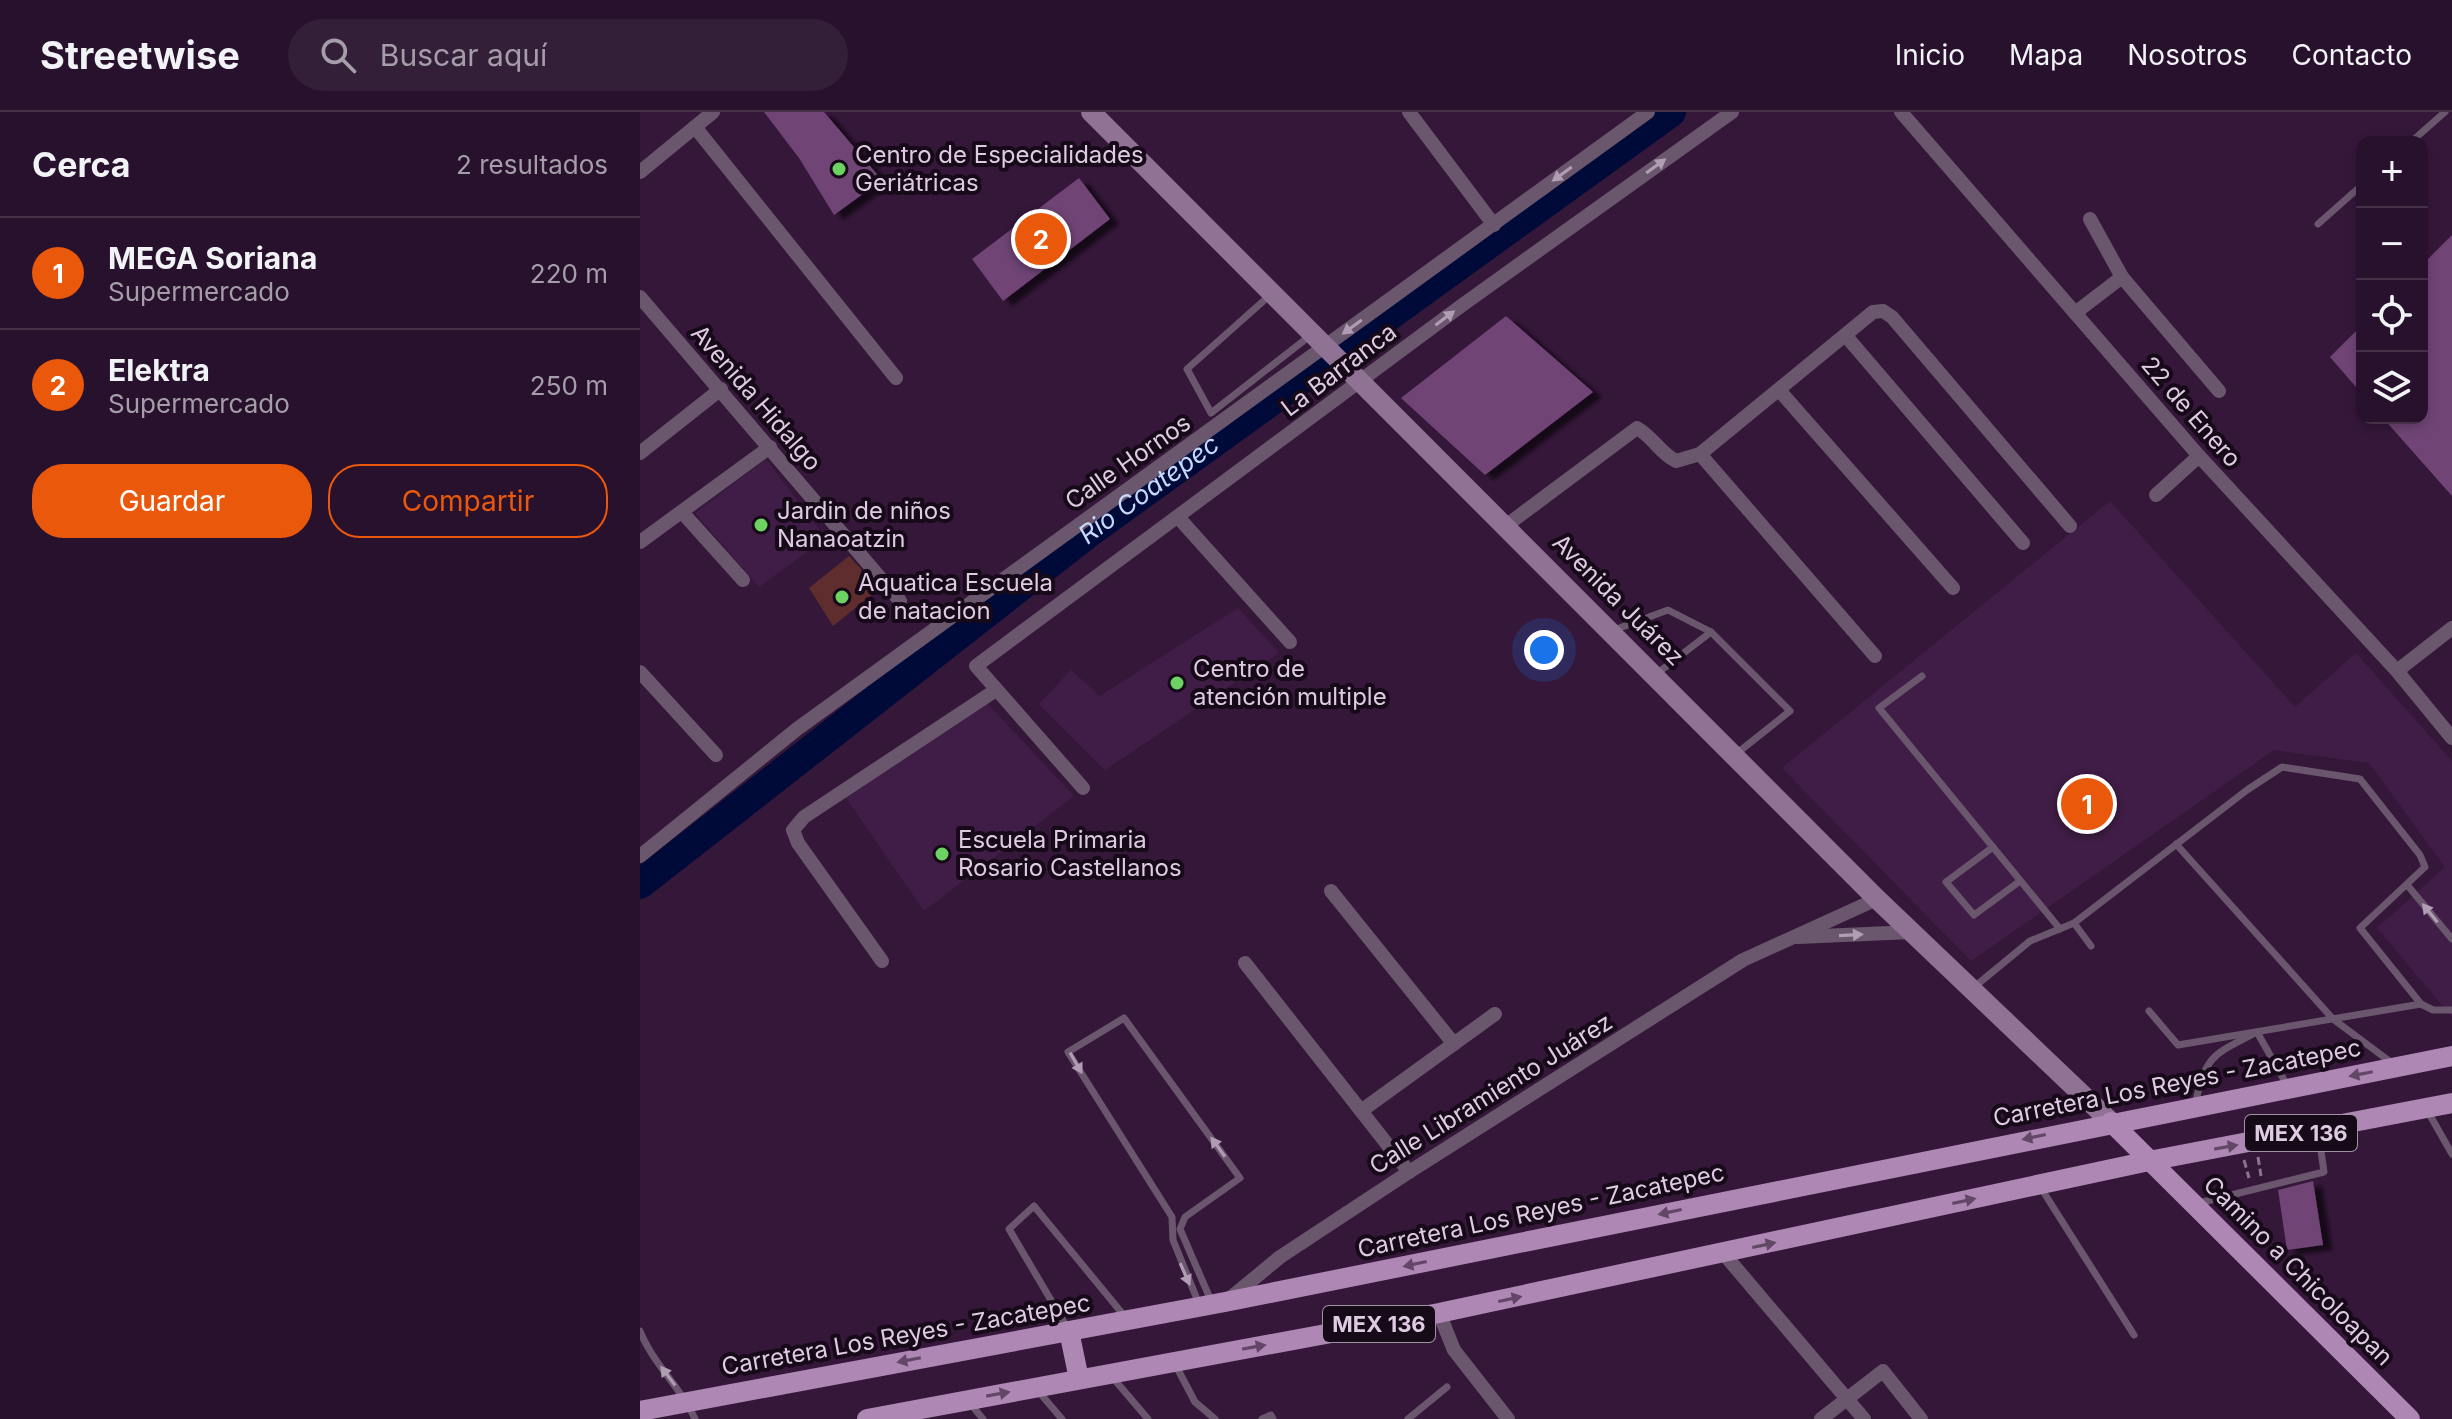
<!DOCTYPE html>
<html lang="es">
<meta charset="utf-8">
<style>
:root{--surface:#28112c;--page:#341f38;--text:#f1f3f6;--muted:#a59da9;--line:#443148;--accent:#ea580c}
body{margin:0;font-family:Inter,sans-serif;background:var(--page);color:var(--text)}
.controls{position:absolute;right:24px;top:24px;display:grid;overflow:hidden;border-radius:16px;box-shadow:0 4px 12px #0003}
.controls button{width:72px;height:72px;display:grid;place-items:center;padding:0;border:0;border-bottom:2px solid var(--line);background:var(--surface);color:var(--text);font:40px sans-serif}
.you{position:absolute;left:904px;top:538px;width:28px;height:28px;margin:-20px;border:6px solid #fff;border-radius:50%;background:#1a73e8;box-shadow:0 0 0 12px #1a73e833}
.badge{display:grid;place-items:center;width:52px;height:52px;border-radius:50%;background:var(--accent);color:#fff;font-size:26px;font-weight:700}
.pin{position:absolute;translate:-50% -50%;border:4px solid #fff;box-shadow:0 2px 8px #0006}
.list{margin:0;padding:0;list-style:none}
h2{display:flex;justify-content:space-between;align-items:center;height:104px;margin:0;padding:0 32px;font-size:34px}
h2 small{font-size:26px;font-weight:400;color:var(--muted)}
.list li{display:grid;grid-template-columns:52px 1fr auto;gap:24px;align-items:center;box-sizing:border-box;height:112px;padding:0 32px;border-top:2px solid var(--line)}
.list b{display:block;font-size:30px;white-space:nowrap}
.list p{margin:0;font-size:26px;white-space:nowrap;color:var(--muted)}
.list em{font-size:26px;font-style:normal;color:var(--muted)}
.actions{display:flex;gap:16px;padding:24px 32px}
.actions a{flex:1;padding:18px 0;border:2px solid var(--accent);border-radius:32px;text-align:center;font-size:28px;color:var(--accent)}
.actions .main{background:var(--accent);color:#fff}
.icon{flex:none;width:44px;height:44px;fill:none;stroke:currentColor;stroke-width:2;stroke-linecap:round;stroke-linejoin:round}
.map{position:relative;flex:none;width:1812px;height:1307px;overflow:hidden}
header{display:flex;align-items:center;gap:48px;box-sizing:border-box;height:112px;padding:0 40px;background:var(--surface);border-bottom:2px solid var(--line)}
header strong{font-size:38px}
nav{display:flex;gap:44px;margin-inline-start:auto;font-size:28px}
.search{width:560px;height:72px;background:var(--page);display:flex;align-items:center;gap:20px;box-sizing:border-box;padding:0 28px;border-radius:44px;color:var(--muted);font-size:30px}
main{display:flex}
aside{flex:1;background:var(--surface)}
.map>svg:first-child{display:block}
</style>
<header>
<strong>Streetwise</strong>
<div class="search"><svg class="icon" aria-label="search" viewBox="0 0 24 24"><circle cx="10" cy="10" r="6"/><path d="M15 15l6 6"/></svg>Buscar aquí</div>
<nav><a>Inicio</a><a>Mapa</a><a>Nosotros</a><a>Contacto</a></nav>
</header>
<main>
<aside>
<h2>Cerca<small>2 resultados</small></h2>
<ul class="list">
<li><span class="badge">1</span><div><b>MEGA Soriana</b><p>Supermercado</p></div><em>220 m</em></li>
<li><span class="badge">2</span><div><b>Elektra</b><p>Supermercado</p></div><em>250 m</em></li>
</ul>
<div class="actions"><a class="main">Guardar</a><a>Compartir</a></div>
</aside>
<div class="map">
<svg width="1812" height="1307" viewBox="0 0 1812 1307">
<defs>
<filter id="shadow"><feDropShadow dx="9" dy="5" stdDeviation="2" flood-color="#0009"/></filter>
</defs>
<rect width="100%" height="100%" fill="#35173a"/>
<!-- built -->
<g fill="#401d46">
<path d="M 126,347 L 186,426 L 119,475 L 55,401 Z"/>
<path d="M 1470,389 L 1655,595 L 1716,541 L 1812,649 L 1812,905 L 1737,816 L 1805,755 L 1729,651 L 1634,638 L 1331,849 L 1142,656 Z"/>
<path d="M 598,496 L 639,541 L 465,658 L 399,592 L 431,558 L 460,584 Z"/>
<path d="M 345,589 L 434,684 L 284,799 L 204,683 Z"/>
</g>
<!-- green -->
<path fill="#5f2d2d" d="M 209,444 L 239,477 L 193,514 L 169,476 Z"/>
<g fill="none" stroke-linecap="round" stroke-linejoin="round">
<!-- river -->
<path stroke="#000a39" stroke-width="30" id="s1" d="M 0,772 L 451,419 L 1031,0"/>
</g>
<!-- building -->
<g fill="#6f4476" filter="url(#shadow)">
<path d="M 124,0 L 184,0 L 242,68 L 194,103 L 159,46 Z"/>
<path d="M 439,66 L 470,107 L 363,189 L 332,147 Z"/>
<path d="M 1812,123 L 1812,384 L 1743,306 L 1782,306 L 1782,153 Z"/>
<path d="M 866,204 L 953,280 L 845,363 L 761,286 Z"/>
<path d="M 1722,213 L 1722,282 L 1690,245 Z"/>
<path d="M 1673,1069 L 1683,1133 L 1647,1138 L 1638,1078 Z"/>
</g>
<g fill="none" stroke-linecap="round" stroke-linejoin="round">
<!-- path -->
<g stroke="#8c7490" stroke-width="3" stroke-dasharray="8 4" stroke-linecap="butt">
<path d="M 1618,1045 L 1621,1064"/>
<path d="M 1604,1048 L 1609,1066"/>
</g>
<!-- lane -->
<g stroke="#6a576d" stroke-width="7">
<path d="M 1771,30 L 1805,0"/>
<path d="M 1678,112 L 1722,73"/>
<path d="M 630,183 L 547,257 L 571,301 L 671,223"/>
<path d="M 974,518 L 1028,498 L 1071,520"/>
<path d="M 1015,563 L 1071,520 L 1150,599 L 1096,642"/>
<path d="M 1282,564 L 1239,596 L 1420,817"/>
<path d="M 1536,732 L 1693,907 L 1752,951"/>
<path d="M 1353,735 L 1306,770 L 1334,803 L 1380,769"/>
<path d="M 1768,774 L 1812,827"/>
<path d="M 1434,811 L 1451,834"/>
<path d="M 1333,876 L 1390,829 L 1434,811 L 1607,678 L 1642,655 L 1720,667 L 1780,743 L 1785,755 L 1720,816 L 1781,892 L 1793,898 L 1812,898"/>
<path d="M 1509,899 L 1538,933 L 1781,892"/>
<path d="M 1555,992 C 1567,941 1573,943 1617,920 L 1647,973"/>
<path d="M 1787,998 L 1812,1042"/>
<path d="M 1401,1076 L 1494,1223"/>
<path d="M 1559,1091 L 1684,1060 L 1678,1018"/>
<path d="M 559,1192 L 533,1128 L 532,1105 L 428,940 L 484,906 L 600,1066 L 545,1105 L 540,1117 L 572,1191"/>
<path d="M 428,1217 L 369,1117 L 394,1094 L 486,1206"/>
<path d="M 0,1219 C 13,1252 41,1275 55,1307"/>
<path d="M 535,1252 L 555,1290 L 575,1307"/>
<path d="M 473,1266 L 508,1307"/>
<path d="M 399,1280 L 422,1307"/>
<path d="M 329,1290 L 343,1307"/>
<path d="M 622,1307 L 631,1303 L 633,1307"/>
<path d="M 768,1307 L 807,1275"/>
</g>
<!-- street -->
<g stroke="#6a576d" stroke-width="14">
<path d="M 769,0 L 854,113"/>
<path d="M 1261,0 L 1559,344 L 1757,559 L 1812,626"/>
<path d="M 55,15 L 256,266"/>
<path d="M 0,60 L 73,0"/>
<path d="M 1450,107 L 1482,165"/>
<path d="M 0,185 L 260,489"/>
<path d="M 1435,201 L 1482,165 L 1579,279"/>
<path d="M 1206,224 L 1383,431"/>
<path d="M 1139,278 L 1313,476"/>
<path d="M 0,341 L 81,277"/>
<path d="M 1060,342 L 1235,544"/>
<path d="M 1516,383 L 1559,344"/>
<path d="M 42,400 L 103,468"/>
<path d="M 538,405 L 650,530"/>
<path d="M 867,413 L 997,316 C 1013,325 1020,341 1036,349 L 1060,342 L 1233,200 L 1243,199 L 1252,205 L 1430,414"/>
<path d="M 0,430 L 130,335"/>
<path d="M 1757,559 L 1812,516"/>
<path d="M 0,560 L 76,643"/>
<path d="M 443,676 L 336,554 L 821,194 L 1092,0"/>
<path d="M 0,744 L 157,617 L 1008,0"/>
<path d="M 691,779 L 814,932"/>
<path d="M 1158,825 L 1272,820"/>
<path d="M 242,849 L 158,731 L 153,718 L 164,705 L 356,578"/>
<path d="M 605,851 L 769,1060"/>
<path d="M 721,999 L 855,902"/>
<path d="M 1084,1142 L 1224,1307"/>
<path d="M 588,1188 L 640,1145 L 769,1060 L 1103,848 L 1237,787"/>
<path d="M 799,1201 L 814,1238 L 868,1307"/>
<path d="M 1181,1307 L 1243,1259 L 1281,1307"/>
</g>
<!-- secondary -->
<path stroke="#907295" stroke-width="20" d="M 451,0 L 1237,787 L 1471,1010"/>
<!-- primary -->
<g stroke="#ae87b4" stroke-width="20">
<path d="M 1471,1010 L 1770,1307"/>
<path d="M 429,1219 L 439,1267"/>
<path d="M 0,1299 L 585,1190 L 1812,944"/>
<path d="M 227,1307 L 799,1201 L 1509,1049 L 1812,991"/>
</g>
</g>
<!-- one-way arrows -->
<defs><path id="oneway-solid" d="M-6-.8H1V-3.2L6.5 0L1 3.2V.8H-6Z" transform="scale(2)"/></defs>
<g fill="#b09db3">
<use href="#oneway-solid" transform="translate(1016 54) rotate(-36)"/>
<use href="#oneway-solid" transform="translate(922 62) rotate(144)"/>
<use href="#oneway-solid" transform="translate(805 206) rotate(-37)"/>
<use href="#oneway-solid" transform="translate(712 215) rotate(144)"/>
<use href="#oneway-solid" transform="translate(1790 801) rotate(-129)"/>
<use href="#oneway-solid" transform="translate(1211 823) rotate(-3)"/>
<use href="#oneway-solid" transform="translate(436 951) rotate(60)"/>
<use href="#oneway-solid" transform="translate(578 1035) rotate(-126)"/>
<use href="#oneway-solid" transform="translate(545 1162) rotate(66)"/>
<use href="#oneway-solid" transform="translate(28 1264) rotate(-127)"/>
</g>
<g fill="#624866">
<use href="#oneway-solid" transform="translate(1721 962) rotate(169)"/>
<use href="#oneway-solid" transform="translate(1394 1025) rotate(168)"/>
<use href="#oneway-solid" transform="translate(1586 1035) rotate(-10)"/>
<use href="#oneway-solid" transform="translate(1324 1089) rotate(-12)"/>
<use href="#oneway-solid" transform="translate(1030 1100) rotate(168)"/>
<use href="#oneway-solid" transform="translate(1124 1133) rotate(-12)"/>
<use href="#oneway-solid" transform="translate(775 1152) rotate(168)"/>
<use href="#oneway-solid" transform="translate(870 1187) rotate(-12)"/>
<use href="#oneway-solid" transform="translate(614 1235) rotate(-10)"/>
<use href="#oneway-solid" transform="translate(269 1248) rotate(169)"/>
<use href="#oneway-solid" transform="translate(358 1282) rotate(-10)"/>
</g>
<!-- markers -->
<g fill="#6cd362" stroke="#160918" stroke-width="3">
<circle cx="199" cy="57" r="8"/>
<circle cx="121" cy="413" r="8"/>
<circle cx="202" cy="485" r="8"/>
<circle cx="537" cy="571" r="8"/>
<circle cx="302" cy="742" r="8"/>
</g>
<g text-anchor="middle" stroke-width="8" stroke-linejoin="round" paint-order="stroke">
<!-- shield labels -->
<g fill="#160918" stroke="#a291a5" stroke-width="2">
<rect x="1605" y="1003" width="112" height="36" rx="6"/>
<rect x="683" y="1194" width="112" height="36" rx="6"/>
</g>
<g font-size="22" font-weight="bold" fill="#decbe1">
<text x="1661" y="1029">MEX 136</text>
<text x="739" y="1220">MEX 136</text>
</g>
<!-- poi labels -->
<g font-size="24" fill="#decbe1" stroke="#160918" text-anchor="start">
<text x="215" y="51">Centro de Especialidades<tspan x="215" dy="28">Geriátricas</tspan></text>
<text x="137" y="407">Jardin de niños<tspan x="137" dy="28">Nanaoatzin</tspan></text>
<text x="218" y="479">Aquatica Escuela<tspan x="218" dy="28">de natacion</tspan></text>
<text x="553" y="565">Centro de<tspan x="553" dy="28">atención multiple</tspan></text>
<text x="318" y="736">Escuela Primaria<tspan x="318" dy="28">Rosario Castellanos</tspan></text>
</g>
<!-- street labels -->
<g font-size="24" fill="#decbe1" stroke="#160918">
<text transform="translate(699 258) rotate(-37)" y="8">La Barranca</text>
<text transform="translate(116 286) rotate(49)" y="8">Avenida Hidalgo</text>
<text transform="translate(1551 300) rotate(49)" y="8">22 de Enero</text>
<text transform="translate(488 350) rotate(-35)" y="8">Calle Hornos</text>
<text transform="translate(978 488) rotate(45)" y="8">Avenida Juárez</text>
<text transform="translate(1537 971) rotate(-11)" y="8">Carretera Los Reyes - Zacatepec</text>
<text transform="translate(851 982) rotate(-32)" y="8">Calle Libramiento Juárez</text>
<text transform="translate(901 1099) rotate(-12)" y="8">Carretera Los Reyes - Zacatepec</text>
<text transform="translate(1658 1159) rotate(45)" y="8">Camino a Chicoloapan</text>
<text transform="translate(266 1223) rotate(-10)" y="8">Carretera Los Reyes - Zacatepec</text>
</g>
<!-- water labels -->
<g font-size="26" font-style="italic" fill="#c7d9fa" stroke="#160918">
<text dy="9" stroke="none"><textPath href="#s1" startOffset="644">Rio Coatepec</textPath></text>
</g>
</g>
</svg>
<div class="controls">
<button>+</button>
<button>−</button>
<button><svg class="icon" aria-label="locate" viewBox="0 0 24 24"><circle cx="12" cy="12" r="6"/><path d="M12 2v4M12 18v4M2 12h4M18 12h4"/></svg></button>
<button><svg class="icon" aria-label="layers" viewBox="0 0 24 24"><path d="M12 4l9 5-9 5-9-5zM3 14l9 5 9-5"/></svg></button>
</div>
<div class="you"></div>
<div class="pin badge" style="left:1447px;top:692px">1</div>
<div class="pin badge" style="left:401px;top:127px">2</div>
</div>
</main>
